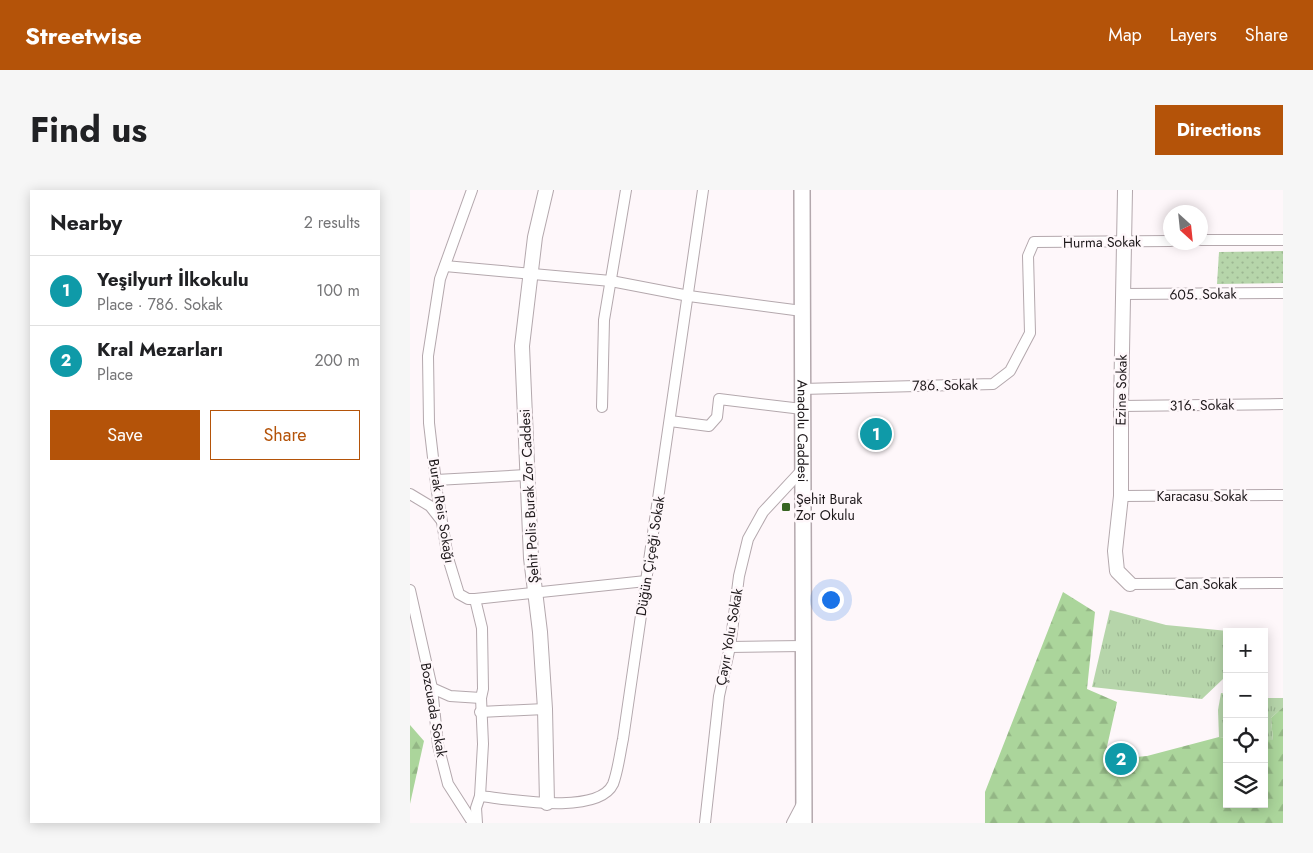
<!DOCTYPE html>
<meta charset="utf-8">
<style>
:root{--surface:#fff;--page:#f6f6f6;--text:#202124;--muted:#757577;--line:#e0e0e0;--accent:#b45309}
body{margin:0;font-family:Jost,sans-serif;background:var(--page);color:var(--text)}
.controls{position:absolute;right:15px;bottom:15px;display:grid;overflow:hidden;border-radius:0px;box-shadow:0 2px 12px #0003}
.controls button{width:45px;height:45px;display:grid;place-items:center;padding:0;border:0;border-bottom:1px solid var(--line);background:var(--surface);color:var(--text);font:25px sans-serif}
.compass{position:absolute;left:753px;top:15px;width:45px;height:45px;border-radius:50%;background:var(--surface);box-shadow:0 2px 12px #0003;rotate:153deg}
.you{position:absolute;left:420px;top:409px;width:18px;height:18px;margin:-12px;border:4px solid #fff;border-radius:50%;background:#1a73e8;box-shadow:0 0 0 8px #1a73e833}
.badge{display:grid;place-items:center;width:32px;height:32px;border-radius:50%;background:var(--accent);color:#fff;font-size:16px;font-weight:700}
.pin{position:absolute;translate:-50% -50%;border:2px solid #fff;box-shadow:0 1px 5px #0006}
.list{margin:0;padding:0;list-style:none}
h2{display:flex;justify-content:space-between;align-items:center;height:65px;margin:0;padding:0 20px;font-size:21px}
h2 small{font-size:16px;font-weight:400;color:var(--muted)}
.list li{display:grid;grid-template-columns:32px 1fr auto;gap:15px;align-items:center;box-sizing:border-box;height:70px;padding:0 20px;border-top:1px solid var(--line)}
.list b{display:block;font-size:19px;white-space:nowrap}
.list p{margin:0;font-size:16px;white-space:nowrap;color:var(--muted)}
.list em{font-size:16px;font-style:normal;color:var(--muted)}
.actions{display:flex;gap:10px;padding:15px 20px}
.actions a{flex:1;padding:11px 0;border:1px solid var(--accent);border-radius:0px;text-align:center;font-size:18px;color:var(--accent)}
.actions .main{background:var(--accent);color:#fff}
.icon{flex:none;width:28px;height:28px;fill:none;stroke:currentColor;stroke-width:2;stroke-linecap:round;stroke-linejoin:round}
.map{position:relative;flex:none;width:873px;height:633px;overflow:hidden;border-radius:0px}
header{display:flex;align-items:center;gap:30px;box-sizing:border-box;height:70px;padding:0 25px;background:var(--accent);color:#fff}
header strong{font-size:24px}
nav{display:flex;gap:28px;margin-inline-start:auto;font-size:18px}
.intro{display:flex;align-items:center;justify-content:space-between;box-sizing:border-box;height:120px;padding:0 30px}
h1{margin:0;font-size:35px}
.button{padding:12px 22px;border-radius:0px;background:var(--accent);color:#fff;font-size:18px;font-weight:700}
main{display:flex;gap:30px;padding:0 30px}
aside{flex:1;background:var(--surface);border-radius:0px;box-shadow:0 2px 12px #0003}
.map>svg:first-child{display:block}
</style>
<header>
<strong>Streetwise</strong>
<nav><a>Map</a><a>Layers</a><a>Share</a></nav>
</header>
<div class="intro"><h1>Find us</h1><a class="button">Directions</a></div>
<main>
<aside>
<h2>Nearby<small>2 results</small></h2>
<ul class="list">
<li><span class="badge" style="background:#0f9aa8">1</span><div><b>Yeşilyurt İlkokulu</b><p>Place · 786. Sokak</p></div><em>100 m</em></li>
<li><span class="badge" style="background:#0f9aa8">2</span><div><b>Kral Mezarları</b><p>Place</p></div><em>200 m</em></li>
</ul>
<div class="actions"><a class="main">Save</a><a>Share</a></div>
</aside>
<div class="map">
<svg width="873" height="633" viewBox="0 0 873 633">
<defs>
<pattern id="grass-tufts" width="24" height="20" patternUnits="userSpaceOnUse" patternTransform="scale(1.25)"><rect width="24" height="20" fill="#b6d5aa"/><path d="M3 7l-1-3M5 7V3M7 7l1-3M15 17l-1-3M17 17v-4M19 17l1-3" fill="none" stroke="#9cb692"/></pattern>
<pattern id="forest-firs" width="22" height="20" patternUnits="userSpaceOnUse" patternTransform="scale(1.25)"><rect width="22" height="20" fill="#abd59b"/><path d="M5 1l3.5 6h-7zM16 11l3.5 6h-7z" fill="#93b685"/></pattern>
<pattern id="park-dots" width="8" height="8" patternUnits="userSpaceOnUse" patternTransform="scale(1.25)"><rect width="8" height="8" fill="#b6d5aa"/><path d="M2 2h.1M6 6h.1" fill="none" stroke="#9cb692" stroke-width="1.8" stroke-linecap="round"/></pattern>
</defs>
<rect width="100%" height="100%" fill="#fef7fa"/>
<!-- grass -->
<g fill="url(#grass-tufts)">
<path d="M 700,420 L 756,435 L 818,441 L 813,489 L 792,509 L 682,497 Z"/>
<path d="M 811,503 L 817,504 L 817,548 L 809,547 L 808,520 Z"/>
<path d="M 854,508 L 873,508 L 873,517 L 861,528 L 863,550 L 854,550 Z"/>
</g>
<!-- forest -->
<g fill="url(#forest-firs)">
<path d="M 653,402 L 685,422 L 677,499 L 707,512 L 694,570 L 737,566 L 809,547 L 817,548 L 817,614 L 854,614 L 854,550 L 863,550 L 861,528 L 873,517 L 873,633 L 575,633 L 575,602 Z"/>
<path d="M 0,535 L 14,551 L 0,614 Z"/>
</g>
<!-- park -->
<path fill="url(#park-dots)" d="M 873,61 L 873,93 L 807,94 L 809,62 Z"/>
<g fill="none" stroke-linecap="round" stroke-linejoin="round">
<defs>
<g id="minor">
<path d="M 62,0 L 30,89 L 18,166 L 19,233 L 27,302 L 38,368 L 49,404 L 58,409 L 65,409 L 72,438 L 73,499 L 71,508 L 73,554 L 70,606 L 66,618 L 67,633"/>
<path d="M 791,50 L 873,50"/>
<path d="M 35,76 L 201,91 L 279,106 L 392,121"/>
<path d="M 713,104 L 873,103"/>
<path d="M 392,199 L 583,194 L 600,181 L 620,143 L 618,66 L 624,52 L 761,51"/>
<path d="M 711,216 L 873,214"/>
<path d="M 192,217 L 194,130 L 216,0"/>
<path d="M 260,231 L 299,236 L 307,227 L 309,209 L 392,219"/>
<path d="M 26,290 L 116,285"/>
<path d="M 0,304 L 20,316 L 31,330"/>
<path d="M 711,306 L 873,305"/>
<path d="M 720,394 L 873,393"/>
<path d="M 0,400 L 22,498 L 28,555 L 38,594 L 63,633"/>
<path d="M 65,409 L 236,391"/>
<path d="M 320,457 L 394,456"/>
<path d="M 22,498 L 40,506 L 71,508"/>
<path d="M 70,522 L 135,519"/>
<path d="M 70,606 C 98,609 188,626 203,594 C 208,581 210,563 213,549 L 293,0"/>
<path d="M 295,633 L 309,506 L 320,457 L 329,386 L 338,349 L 353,322 L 392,280"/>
<path d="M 382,633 L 392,614"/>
</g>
<g id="tertiary">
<path d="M 136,0 L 125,47 L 112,156 L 121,368 L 130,442 L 135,519 L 137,613"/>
<path d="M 715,0 L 711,216 L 711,306 L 705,361 L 707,381 L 720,394"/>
</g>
<g id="secondary">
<path id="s1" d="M 392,0 L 394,633"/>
</g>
</defs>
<!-- minor casing -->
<use href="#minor" stroke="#b4a8ad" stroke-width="12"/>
<!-- tertiary casing -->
<use href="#tertiary" stroke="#b4a8ad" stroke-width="16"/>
<!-- secondary casing -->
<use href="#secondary" stroke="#b4a8ad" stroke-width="18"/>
<!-- minor -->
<use href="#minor" stroke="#fff" stroke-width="10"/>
<!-- tertiary -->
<use href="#tertiary" stroke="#fff" stroke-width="14"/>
<!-- secondary -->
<use href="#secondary" stroke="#fff" stroke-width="15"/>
</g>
<!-- markers -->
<rect fill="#376422" stroke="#fef7fa" stroke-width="2" x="371" y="312" width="10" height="10" rx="2.5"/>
<g text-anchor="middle" stroke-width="5" stroke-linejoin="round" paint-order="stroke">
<!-- street labels -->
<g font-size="14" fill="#1d181a" stroke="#fef7fa">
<text transform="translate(692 52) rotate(-1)" y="5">Hurma Sokak</text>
<text transform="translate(793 104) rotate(-1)" y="5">605. Sokak</text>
<text transform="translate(535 195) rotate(-1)" y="5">786. Sokak</text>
<text transform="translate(711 200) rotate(-89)" y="5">Ezine Sokak</text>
<text transform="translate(792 215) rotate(-1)" y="5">316. Sokak</text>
<text dy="5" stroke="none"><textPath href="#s1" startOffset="241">Anadolu Caddesi</textPath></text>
<text transform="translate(119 306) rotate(-93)" y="5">Şehit Polis Burak Zor Caddesi</text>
<text x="792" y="311">Karacasu Sokak</text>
<text transform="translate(32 321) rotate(81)" y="5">Burak Reis Sokağı</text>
<text transform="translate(240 366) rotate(-81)" y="5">Düğün Çiçeği Sokak</text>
<text x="796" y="399">Can Sokak</text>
<text transform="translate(319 447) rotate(-80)" y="5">Çayır Yolu Sokak</text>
<text transform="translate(24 520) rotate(80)" y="5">Bozcuada Sokak</text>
</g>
<!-- poi labels -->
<g font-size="14" fill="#1d181a" stroke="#fef7fa" text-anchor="start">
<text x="386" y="314">Şehit Burak<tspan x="386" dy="16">Zor Okulu</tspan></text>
</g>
</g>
</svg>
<div class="controls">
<button>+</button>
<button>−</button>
<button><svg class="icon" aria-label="locate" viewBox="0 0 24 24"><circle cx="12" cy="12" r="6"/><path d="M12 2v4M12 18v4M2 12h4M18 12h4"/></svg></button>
<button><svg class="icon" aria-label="layers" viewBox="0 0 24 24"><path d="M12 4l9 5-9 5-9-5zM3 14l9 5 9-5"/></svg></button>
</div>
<svg class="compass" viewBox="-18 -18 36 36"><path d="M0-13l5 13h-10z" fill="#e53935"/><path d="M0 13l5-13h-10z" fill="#757577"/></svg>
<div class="you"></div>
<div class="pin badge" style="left:466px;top:244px;background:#0f9aa8">1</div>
<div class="pin badge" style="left:711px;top:569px;background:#0f9aa8">2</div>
</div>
</main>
